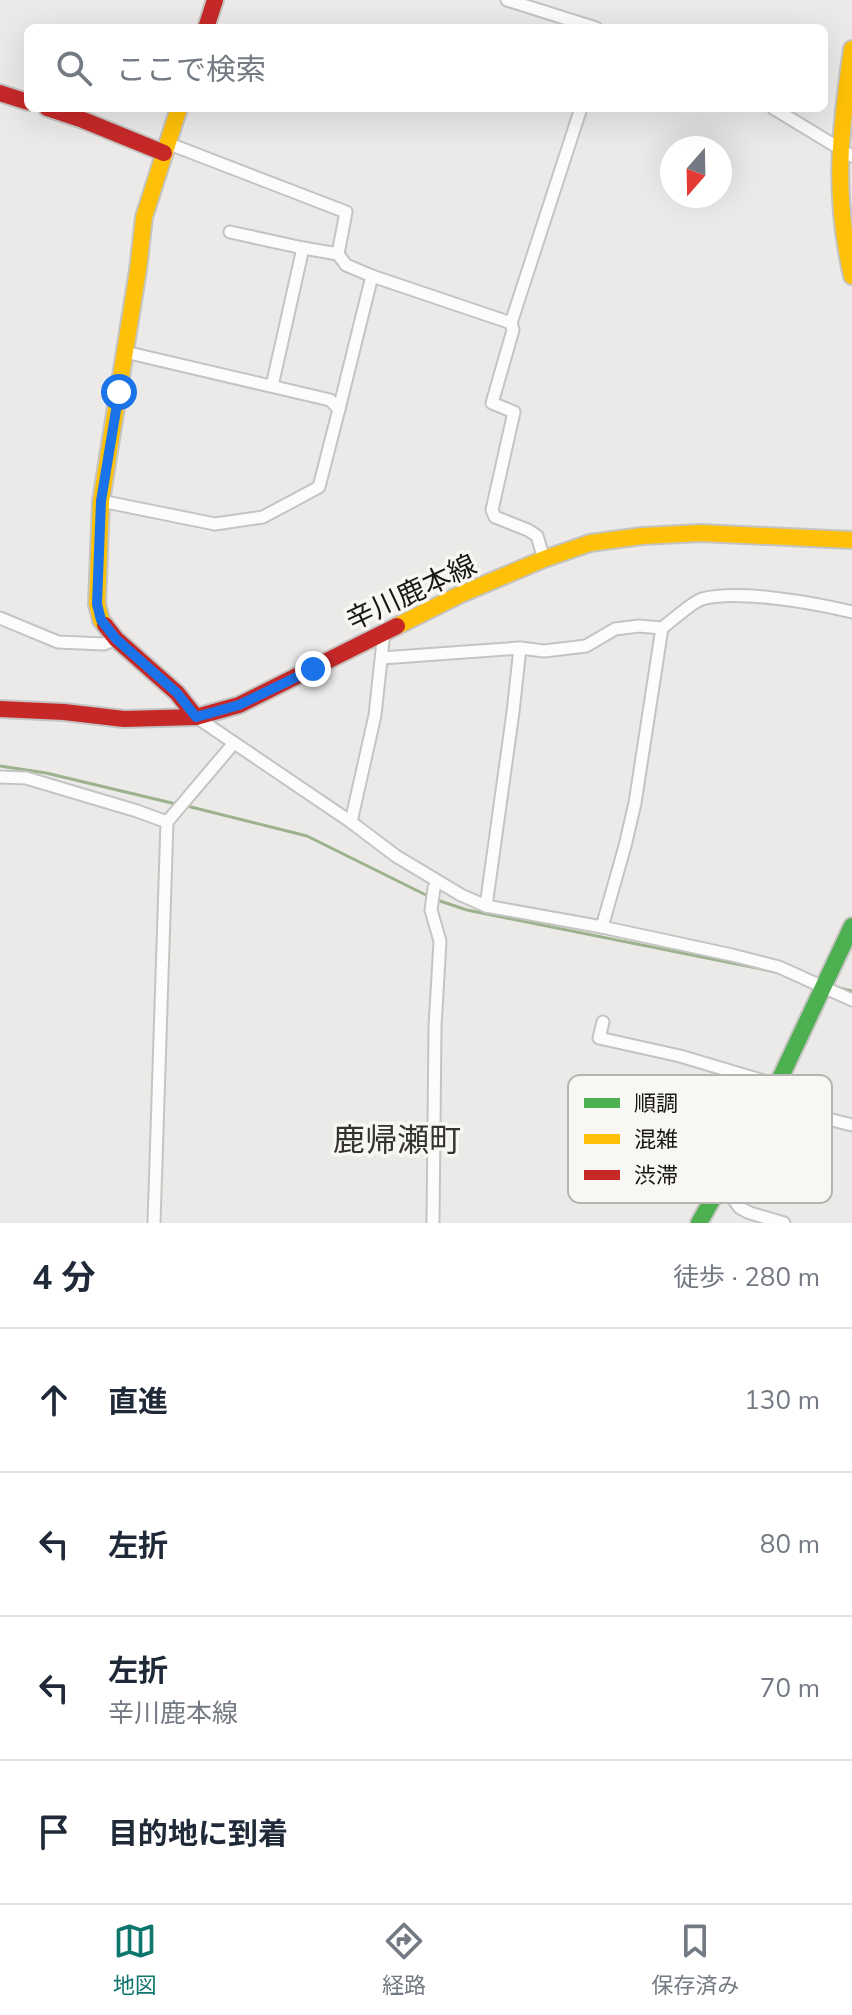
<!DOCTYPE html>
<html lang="ja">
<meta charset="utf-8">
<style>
:root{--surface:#fff;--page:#f2f2f3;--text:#1f2937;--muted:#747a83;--line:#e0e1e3;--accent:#0f766e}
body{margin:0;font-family:"Nunito Sans","Noto Sans JP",sans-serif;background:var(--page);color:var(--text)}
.compass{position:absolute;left:660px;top:136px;width:72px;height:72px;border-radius:50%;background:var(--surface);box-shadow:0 8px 32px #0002;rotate:200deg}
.stop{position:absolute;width:24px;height:24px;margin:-18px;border:6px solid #1a73e8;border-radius:50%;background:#fff}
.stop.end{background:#1a73e8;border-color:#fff;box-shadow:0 2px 8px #0008}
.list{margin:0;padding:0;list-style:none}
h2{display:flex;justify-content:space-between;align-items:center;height:104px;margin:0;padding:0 32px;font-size:34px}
h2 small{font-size:26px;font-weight:400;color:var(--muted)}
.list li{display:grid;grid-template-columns:52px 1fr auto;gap:24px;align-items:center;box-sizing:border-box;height:144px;padding:0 32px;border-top:2px solid var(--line)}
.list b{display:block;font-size:30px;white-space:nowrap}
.list p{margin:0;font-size:26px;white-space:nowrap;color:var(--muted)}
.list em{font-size:26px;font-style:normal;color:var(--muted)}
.icon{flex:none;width:44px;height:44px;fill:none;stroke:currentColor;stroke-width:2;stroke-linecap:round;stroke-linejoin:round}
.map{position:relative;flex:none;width:852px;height:1223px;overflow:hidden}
.search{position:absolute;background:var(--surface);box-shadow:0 8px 32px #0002;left:24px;right:24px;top:24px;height:88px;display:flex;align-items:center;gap:20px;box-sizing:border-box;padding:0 28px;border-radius:12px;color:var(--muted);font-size:30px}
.sheet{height:680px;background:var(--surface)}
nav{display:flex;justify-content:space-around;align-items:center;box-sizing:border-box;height:112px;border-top:2px solid var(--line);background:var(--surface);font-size:22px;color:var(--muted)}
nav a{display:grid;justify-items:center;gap:4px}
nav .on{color:var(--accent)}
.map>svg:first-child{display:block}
</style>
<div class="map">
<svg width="852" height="1223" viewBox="0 0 852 1223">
<rect width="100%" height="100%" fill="#ebeae8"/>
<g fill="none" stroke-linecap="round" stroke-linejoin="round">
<!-- stream -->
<g stroke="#9cb28c" stroke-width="3">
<path d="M 0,766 L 46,773 L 176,804"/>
<path d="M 183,805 L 307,836 L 430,897"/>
<path d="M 437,900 L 467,910 L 781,973"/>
<path d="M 835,987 L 852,991"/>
</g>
<defs>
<g id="street">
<path d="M 507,0 L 596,28"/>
<path d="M 773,108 L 852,156"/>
<path d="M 167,143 L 346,212 L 338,254 L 346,265 L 372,276 L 511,323"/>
<path d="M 230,232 L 303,248"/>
<path d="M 272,386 L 303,248 L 338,254"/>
<path d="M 339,409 L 372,276"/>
<path d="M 101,501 L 215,524 L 263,517 L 319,487 L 339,409 L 330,400 L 125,352"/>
<path d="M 544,559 L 537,536 L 528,530 L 495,517 L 492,510 L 514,412 L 492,403 L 513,330 L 511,323 L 581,108"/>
<path d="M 0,618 L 58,642 L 104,644 L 116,639"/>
<path d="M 382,658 L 520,648 L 544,651 L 586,646 L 615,629 L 639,626 L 662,628 C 672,621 692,602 702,599 C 738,589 815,603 852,612"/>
<path d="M 196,717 L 351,822 L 396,856 L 461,895 L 486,906 L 602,927 L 732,955 L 779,967 L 852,1000"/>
<path d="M 0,777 L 26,778 L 137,811 L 167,822"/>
<path d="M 351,822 L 375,715 L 384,632"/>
<path d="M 486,906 L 513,712 L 520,648"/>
<path d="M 602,927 L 625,846 L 635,803 L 662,628"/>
<path d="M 603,1022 L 599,1038 L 680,1056 L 777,1085"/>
<path d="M 773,1092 L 788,1103 L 807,1114 L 852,1125"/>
<path d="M 717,1190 L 727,1191 L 740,1208 L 750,1213 L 784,1223"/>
<path d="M 154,1223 L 167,822 L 234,743"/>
<path d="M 433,1223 L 435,1027 L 440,941 L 431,910 L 434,888 L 437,882"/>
</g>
<path id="fast" d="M 699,1223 L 777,1085 L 852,926"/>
<g id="slow">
<path d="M 852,49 C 840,131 833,194 852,276"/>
<path d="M 105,625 L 101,620 L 97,604 L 101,501 L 138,270 L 144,217 L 179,108"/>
<path d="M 397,626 L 459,595 L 544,559 L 590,543 L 642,536 L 701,533 L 852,540"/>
</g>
<g id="jam">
<path d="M 206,28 L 215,0"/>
<path d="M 0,93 L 28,102"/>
<path d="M 47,108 L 83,120 L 164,153"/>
<path d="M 105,625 L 116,639 L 177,693 L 196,717"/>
<path d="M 0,709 L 64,712 L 124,719 L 196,717 L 239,705 L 397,626"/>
</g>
</defs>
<!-- street casing -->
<use href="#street" stroke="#c4c4c2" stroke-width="15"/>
<!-- fast casing -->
<use href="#fast" stroke="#c4c4c2" stroke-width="20"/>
<!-- slow casing -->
<use href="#slow" stroke="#c4c4c2" stroke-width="20"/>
<!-- jam casing -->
<use href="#jam" stroke="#c4c4c2" stroke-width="20"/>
<!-- street -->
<use href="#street" stroke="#fcfcfc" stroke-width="11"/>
<!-- fast -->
<use href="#fast" stroke="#4caf50" stroke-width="16"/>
<!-- slow -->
<use href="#slow" stroke="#ffc107" stroke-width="16"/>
<!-- jam -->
<use href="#jam" stroke="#c62828" stroke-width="16"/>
</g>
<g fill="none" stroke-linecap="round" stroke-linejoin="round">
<!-- route -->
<path stroke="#1a73e8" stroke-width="10" d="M 119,392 L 101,501 L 97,604 L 101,620 L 116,639 L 177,693 L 196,717 L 239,705 L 313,669"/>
</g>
<g text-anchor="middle" stroke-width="7" stroke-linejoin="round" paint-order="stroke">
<!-- street labels -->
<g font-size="28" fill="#191817" stroke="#f9f7f4">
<text transform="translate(411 592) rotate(-25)" y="10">辛川鹿本線</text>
</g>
<!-- quarter labels -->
<g font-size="32" fill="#343330" stroke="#f9f7f4">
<text x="397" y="1151">鹿帰瀬町</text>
</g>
</g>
<!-- legend -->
<rect x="568" y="1075" width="264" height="128" rx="12" fill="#f9f7f4" stroke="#b6b4b2" stroke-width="2"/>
<rect x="584" y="1098" width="36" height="10" fill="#4caf50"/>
<rect x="584" y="1134" width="36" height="10" fill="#ffc107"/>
<rect x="584" y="1170" width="36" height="10" fill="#c62828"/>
<g font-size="22" fill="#191817">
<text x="634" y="1111">順調</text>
<text x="634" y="1147">混雑</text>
<text x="634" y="1183">渋滞</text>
</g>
</svg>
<svg class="compass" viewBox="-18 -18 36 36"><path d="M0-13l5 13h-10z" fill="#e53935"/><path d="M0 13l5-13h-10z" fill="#747a83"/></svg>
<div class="stop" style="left:119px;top:392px"></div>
<div class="stop end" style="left:313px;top:669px"></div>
<div class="search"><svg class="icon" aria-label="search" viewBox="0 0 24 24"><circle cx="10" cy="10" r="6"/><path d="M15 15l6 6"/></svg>ここで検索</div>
</div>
<section class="sheet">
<h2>4 分<small>徒歩 · 280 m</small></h2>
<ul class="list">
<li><svg class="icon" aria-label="ahead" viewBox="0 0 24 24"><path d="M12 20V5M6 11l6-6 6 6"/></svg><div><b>直進</b></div><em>130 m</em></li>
<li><svg class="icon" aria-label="left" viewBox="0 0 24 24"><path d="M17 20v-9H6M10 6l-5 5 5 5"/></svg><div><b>左折</b></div><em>80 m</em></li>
<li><svg class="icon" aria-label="left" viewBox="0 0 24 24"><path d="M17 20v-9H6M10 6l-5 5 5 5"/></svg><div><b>左折</b><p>辛川鹿本線</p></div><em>70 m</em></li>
<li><svg class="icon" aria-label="arrive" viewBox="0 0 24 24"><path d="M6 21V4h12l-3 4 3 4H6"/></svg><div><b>目的地に到着</b></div></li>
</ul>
</section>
<nav>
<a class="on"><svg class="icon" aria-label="map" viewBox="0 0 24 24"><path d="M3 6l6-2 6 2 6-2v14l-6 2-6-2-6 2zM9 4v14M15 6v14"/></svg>地図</a>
<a><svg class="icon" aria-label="directions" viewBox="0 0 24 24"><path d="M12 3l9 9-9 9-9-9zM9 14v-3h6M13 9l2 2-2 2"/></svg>経路</a>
<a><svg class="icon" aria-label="saved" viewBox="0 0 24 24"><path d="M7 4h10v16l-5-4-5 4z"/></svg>保存済み</a>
</nav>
